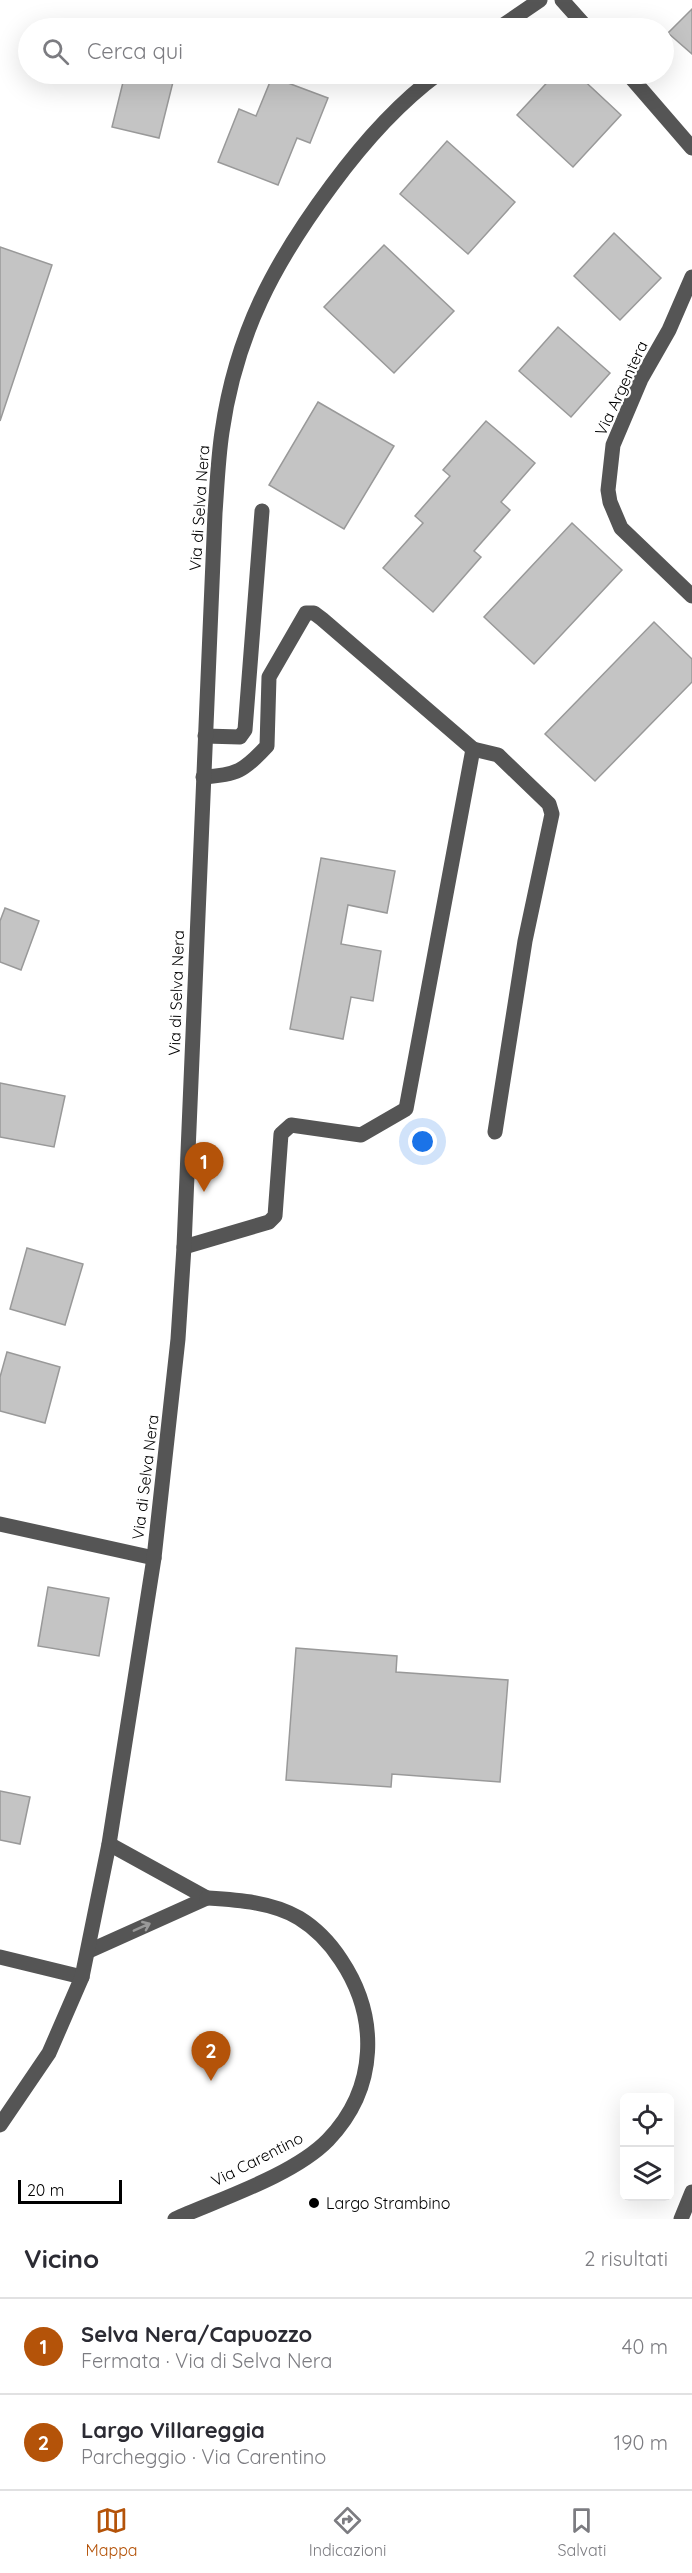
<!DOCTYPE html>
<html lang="it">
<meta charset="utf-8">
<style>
:root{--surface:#fff;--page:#f2f2f3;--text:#2b2b33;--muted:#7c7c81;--line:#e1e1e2;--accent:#b45309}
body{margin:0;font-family:Quicksand,sans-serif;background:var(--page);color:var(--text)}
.controls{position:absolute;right:18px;bottom:18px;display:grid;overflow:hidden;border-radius:9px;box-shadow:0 6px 24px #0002}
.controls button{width:54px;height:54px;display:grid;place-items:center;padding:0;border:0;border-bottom:2px solid var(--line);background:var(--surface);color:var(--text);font:30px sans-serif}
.scale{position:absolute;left:18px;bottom:15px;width:104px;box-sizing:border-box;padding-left:6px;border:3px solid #000;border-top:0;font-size:16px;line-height:21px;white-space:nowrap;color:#000;-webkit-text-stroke:4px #fff;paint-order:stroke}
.you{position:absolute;left:423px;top:1142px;width:21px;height:21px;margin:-15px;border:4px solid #fff;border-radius:50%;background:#1a73e8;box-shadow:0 0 0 9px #1a73e833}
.badge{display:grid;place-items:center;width:39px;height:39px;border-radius:50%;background:var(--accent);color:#fff;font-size:20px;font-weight:700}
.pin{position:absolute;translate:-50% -50px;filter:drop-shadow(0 2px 3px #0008)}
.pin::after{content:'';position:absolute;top:32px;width:21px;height:18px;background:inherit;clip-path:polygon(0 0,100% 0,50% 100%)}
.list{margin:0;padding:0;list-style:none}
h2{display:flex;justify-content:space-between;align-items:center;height:78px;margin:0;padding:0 24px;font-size:26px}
h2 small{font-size:20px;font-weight:400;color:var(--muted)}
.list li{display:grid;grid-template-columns:39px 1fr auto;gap:18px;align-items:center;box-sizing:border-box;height:96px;padding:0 24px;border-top:2px solid var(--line)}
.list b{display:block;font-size:22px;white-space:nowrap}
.list p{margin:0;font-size:20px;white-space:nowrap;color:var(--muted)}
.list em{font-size:20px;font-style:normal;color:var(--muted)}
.icon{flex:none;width:33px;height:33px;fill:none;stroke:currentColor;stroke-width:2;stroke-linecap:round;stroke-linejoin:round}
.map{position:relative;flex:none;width:692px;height:2219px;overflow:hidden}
.search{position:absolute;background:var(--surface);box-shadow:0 6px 24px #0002;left:18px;right:18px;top:18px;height:66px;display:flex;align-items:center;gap:15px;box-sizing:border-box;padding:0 21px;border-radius:33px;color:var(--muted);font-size:22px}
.sheet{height:270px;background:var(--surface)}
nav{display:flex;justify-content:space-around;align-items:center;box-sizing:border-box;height:84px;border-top:2px solid var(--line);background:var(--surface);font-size:16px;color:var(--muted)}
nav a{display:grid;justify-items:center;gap:3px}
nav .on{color:var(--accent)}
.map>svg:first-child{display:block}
</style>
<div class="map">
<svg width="692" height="2219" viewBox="0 0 692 2219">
<rect width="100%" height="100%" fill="#fff"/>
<!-- building -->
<g fill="#c4c4c4" stroke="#999" stroke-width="1.5">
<path d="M 692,9 L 692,54 L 668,33 Z"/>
<path d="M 125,74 L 175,74 L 159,138 L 112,127 Z"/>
<path d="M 555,74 L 577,74 L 621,115 L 573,167 L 517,115 Z"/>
<path d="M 272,77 L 328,98 L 310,143 L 297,138 L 278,185 L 218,162 L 239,109 L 256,116 Z"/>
<path d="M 447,141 L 515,202 L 468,254 L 400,194 Z"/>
<path d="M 614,233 L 661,278 L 620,320 L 574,276 Z"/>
<path d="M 384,245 L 454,311 L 394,373 L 324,307 Z"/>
<path d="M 0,247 L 52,265 L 0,421 Z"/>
<path d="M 558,327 L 610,373 L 571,417 L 519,371 Z"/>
<path d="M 318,402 L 394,446 L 344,529 L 269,485 Z"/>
<path d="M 486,421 L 535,463 L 501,502 L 510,510 L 474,551 L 481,557 L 433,612 L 383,568 L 423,523 L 415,516 L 450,476 L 443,470 Z"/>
<path d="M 572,523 L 622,570 L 534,664 L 484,617 Z"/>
<path d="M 654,622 L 692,659 L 692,682 L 595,781 L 545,734 Z"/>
<path d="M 321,858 L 395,871 L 387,913 L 348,905 L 341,944 L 381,951 L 373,1001 L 351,997 L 343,1039 L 290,1029 Z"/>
<path d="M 5,908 L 39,921 L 21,970 L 0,962 L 0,921 Z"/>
<path d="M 0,1083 L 65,1096 L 54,1147 L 0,1137 Z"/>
<path d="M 27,1248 L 83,1264 L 65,1325 L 10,1309 Z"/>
<path d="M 7,1352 L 60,1367 L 45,1423 L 0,1411 L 0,1377 Z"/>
<path d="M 48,1587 L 109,1598 L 99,1656 L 38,1646 Z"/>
<path d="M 296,1648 L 397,1656 L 396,1672 L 508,1680 L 500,1782 L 392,1774 L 391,1787 L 286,1780 Z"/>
<path d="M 0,1791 L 30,1797 L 20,1844 L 0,1840 Z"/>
</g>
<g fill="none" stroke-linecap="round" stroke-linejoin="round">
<!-- minor -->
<g stroke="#555" stroke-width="15">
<path d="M 562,0 L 587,28"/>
<path d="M 499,28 L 540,0"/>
<path d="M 628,74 L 692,148"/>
<path d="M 692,277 L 669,330 L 641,379 L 613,445 L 608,490 L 610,502 L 621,528 L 692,596"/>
<path d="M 205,736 L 240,737 L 245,730 L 262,511"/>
<path d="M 473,749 L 498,755 L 549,804 L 552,814 L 525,941 L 495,1132"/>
<path d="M 184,1247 L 269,1222 L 275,1216 L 281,1134 L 291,1125 L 361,1135 L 406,1109 L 473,749 L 322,619 L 314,613 L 306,613 L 269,677 L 267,746 C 244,771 237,775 203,777"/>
<path d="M 0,1524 L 154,1558"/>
<path d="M 89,1951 L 207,1898 L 109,1844"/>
<path d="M 0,1957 L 82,1977"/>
<path d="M 0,2125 L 49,2053 L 82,1977 L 109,1844 L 154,1558 L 178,1339 L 184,1247 L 215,513 C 217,486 218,459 222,432 C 236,334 274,263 332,185 C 363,143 396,105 438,74"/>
<path d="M 175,2219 C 220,2199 294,2175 328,2140 C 378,2088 379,2017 341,1960 C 330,1943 317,1929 299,1918 C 272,1902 238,1900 207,1898"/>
<path d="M 681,2219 L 692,2192"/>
</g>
</g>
<!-- one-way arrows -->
<defs><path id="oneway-shaft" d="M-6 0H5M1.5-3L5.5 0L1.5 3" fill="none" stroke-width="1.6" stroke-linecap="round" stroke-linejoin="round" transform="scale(1.5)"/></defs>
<use stroke="#999" href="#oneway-shaft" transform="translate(142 1927) rotate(-24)"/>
<!-- markers -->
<circle fill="#000" stroke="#fff" stroke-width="2" cx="314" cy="2203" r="6"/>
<g text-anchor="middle" stroke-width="4.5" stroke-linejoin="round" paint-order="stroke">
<!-- street labels -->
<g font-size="16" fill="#000" stroke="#fff">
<text transform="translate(621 388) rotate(-65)" y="6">Via Argentera</text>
<text transform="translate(199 508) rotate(-86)" y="6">Via di Selva Nera</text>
<text transform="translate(176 993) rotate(-88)" y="6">Via di Selva Nera</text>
<text transform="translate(145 1477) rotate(-83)" y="6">Via di Selva Nera</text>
<text transform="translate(257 2159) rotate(-27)" y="6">Via Carentino</text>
</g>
<!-- poi labels -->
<g font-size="16" fill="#000" stroke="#fff" text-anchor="start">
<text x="326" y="2209">Largo Strambino</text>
</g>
</g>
</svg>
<div class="controls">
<button><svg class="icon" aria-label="locate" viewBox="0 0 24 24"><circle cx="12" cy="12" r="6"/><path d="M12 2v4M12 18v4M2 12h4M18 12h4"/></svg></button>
<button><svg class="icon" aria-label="layers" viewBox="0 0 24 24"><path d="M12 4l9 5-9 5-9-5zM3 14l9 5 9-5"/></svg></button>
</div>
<div class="scale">20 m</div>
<div class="you"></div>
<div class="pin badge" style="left:204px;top:1192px">1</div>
<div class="pin badge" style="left:211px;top:2081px">2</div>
<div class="search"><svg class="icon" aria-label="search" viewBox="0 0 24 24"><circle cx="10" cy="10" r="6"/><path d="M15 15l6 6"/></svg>Cerca qui</div>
</div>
<section class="sheet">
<h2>Vicino<small>2 risultati</small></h2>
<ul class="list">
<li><span class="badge">1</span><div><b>Selva Nera/Capuozzo</b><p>Fermata · Via di Selva Nera</p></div><em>40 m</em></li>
<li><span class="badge">2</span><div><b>Largo Villareggia</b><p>Parcheggio · Via Carentino</p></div><em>190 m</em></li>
</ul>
</section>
<nav>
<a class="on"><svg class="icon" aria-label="map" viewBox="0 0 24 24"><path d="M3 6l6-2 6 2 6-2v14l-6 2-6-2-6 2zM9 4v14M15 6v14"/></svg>Mappa</a>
<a><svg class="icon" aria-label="directions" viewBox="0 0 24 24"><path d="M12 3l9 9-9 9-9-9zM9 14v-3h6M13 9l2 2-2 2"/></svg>Indicazioni</a>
<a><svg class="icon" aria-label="saved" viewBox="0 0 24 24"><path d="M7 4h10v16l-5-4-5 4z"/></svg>Salvati</a>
</nav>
